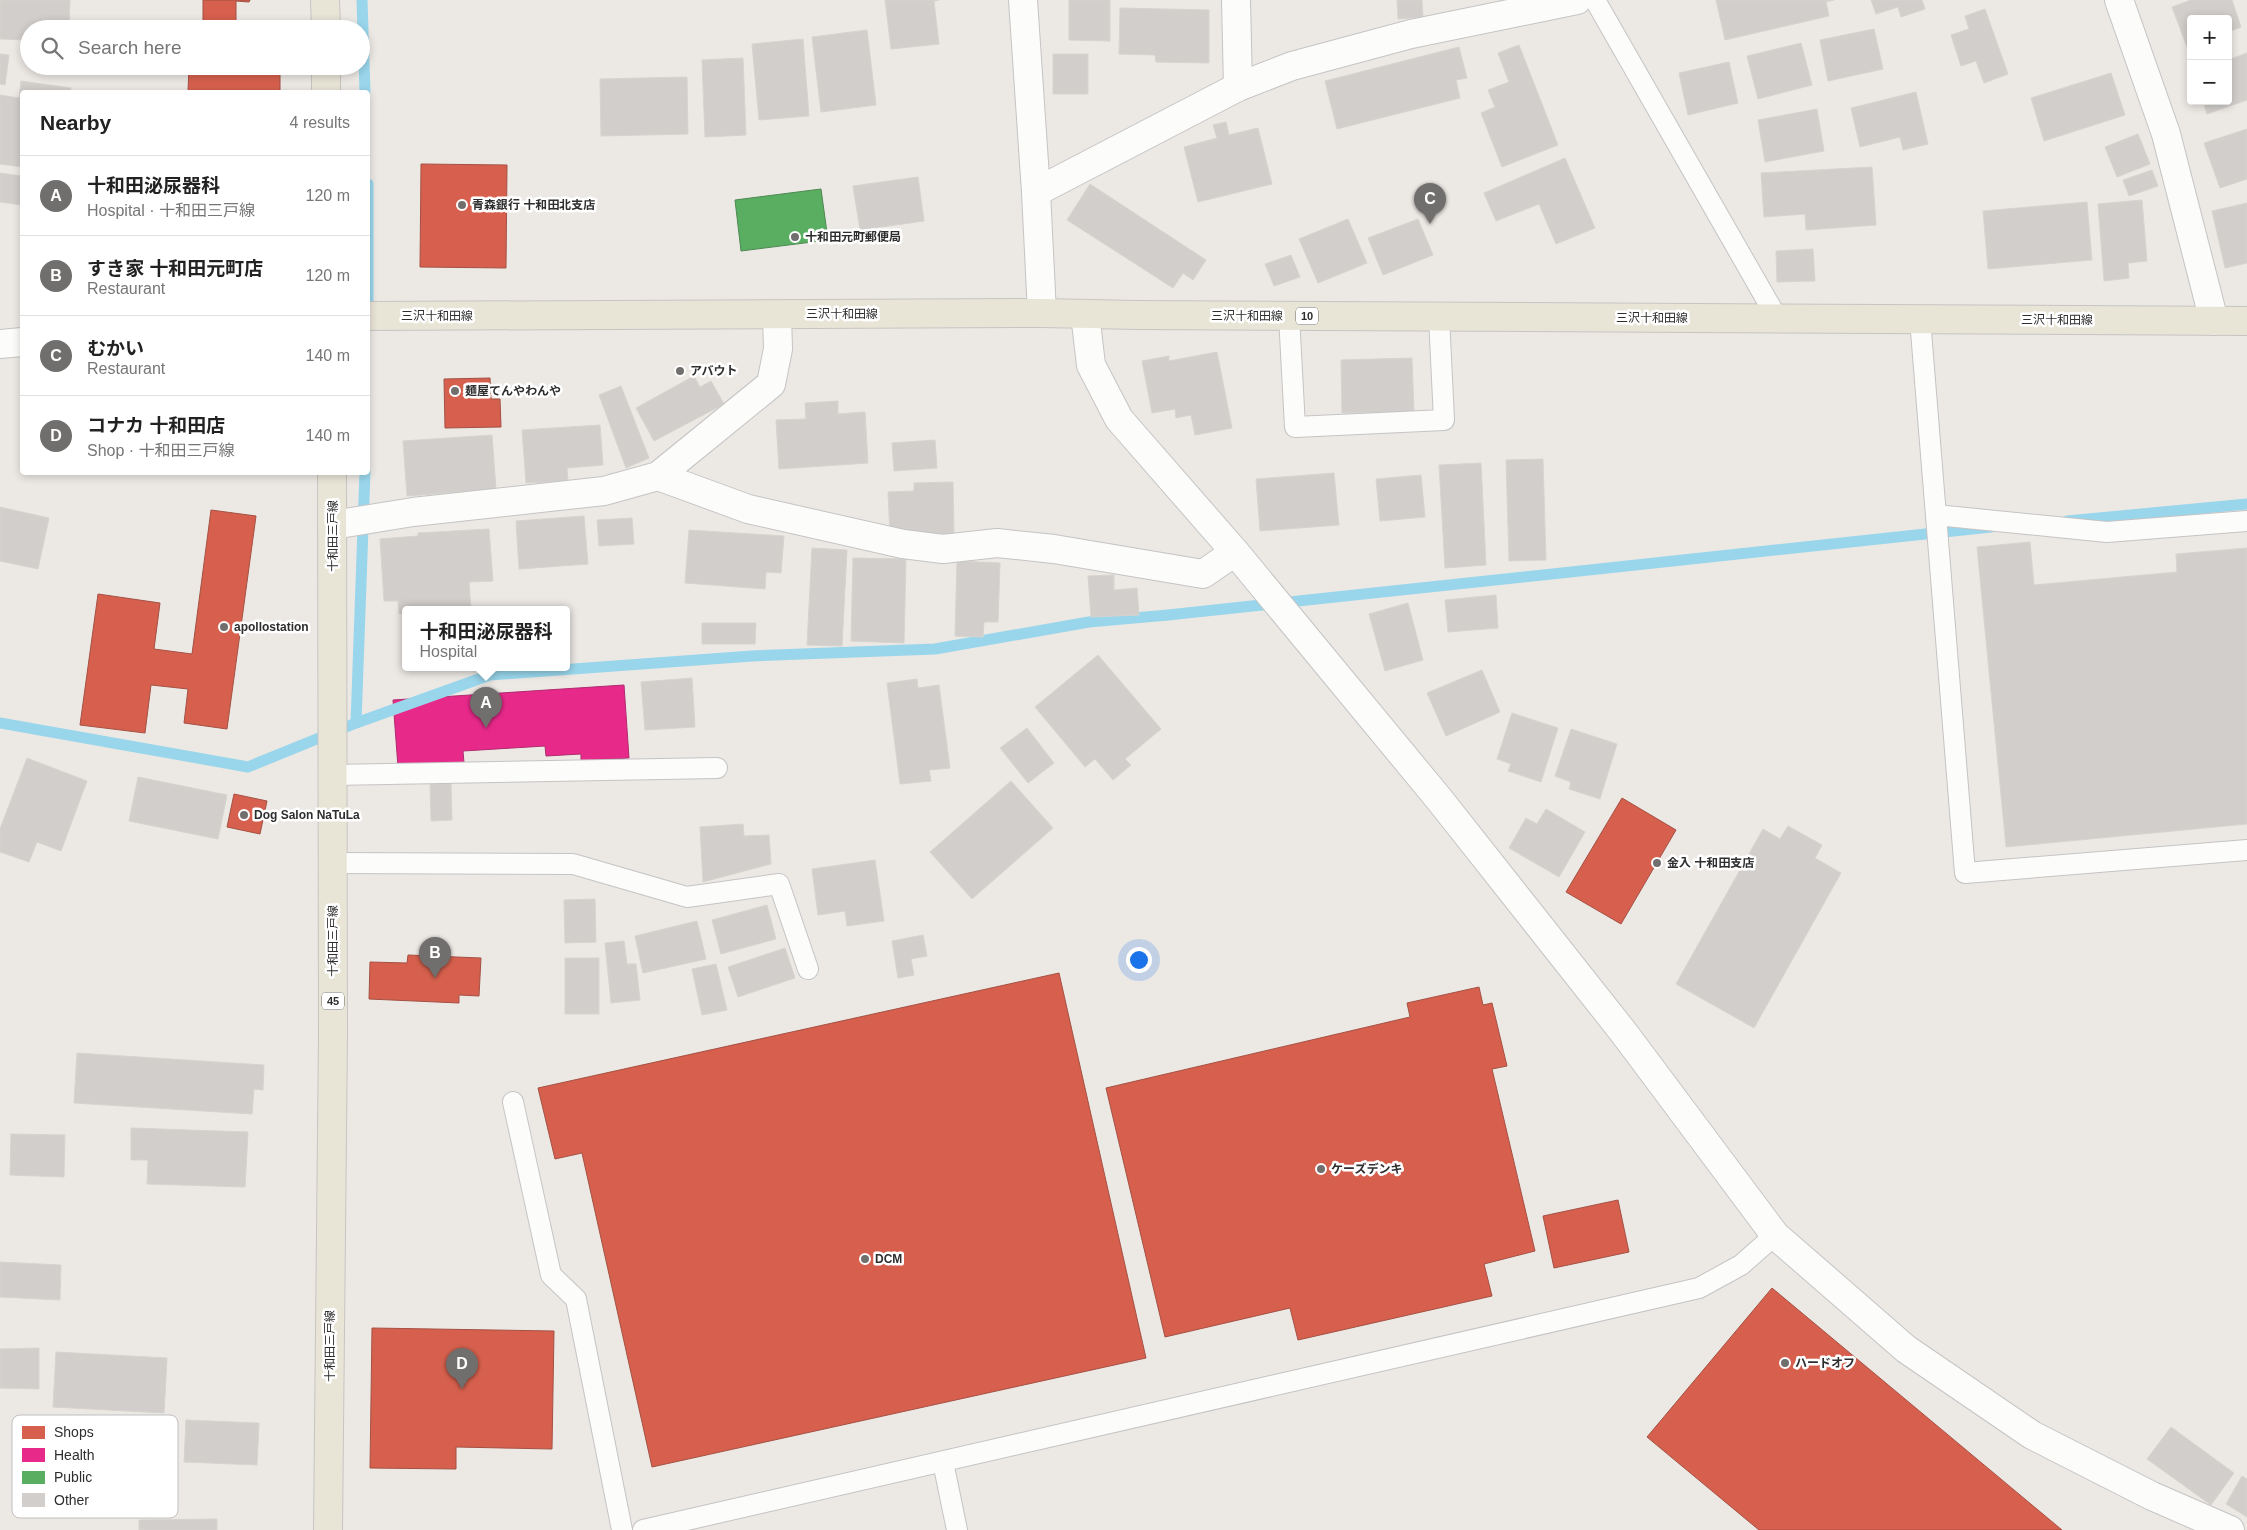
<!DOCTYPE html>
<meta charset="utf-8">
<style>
:root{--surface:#fff;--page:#f6f6f6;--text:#222;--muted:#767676;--line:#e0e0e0;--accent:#706f6e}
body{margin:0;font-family:Helvetica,"Noto Sans JP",sans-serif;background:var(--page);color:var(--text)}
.controls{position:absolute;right:15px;top:15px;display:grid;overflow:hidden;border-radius:5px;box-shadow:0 2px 8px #0003}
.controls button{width:45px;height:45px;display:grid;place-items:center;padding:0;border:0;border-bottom:1px solid var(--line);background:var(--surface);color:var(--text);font:25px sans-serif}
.you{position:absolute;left:1138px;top:959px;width:18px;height:18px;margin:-12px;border:4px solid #fff;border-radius:50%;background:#1a73e8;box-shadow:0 0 0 8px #1a73e833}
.badge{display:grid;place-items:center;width:32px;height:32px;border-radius:50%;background:var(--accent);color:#fff;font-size:16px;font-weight:700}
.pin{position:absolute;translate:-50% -41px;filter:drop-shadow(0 1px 2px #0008)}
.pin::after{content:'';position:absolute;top:26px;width:18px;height:15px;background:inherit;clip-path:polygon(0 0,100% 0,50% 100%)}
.popup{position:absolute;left:402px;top:606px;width:168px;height:65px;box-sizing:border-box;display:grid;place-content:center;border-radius:5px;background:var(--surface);filter:drop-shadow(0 1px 4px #0005);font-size:16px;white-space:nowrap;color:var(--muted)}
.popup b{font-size:19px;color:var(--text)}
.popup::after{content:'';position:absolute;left:50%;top:100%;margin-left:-10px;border:10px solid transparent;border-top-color:var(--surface)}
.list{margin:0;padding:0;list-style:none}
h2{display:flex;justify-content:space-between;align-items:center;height:65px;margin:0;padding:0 20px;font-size:21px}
h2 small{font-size:16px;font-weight:400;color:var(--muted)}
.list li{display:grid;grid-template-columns:32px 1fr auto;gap:15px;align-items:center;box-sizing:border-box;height:80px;padding:0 20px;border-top:1px solid var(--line)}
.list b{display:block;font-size:19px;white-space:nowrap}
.list p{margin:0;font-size:16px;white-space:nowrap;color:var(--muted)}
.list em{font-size:16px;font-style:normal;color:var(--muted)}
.icon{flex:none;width:28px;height:28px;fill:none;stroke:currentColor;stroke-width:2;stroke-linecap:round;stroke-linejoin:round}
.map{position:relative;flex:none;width:2247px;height:1530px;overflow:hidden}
.search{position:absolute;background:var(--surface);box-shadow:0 2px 8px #0003;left:20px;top:20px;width:350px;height:55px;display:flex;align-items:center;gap:12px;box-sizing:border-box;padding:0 18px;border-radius:28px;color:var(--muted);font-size:19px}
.panel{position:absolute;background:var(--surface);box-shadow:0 2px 8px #0003;left:20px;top:90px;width:350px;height:385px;border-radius:5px}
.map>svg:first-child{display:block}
</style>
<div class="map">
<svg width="2247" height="1530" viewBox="0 0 2247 1530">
<rect width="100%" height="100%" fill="#ece8e4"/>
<!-- shops -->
<g fill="#d6604d" stroke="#a45144">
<path d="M 203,0 L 250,0 L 249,2 L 236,1 L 236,29 L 203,29 Z"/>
<path d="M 189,66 L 280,66 L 280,92 L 188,92 Z"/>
<path d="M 421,164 L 507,165 L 506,268 L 420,267 Z"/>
<path d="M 490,378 L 491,399 L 500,399 L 501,427 L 445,428 L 444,379 Z"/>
<path d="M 211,510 L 256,516 L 227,729 L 184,723 L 188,689 L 151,685 L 145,733 L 80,725 L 98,594 L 160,603 L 154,649 L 192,654 Z"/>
<path d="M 234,794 L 267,801 L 260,834 L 227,827 Z"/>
<path d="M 1622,798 L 1676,830 L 1621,924 L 1566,892 Z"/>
<path d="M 408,955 L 481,958 L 479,996 L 459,995 L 459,1003 L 369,999 L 370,962 L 407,963 Z"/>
<path d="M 1059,973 L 1146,1358 L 652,1467 L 582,1153 L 555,1159 L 538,1088 Z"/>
<path d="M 1479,987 L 1483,1005 L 1492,1003 L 1507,1066 L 1492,1069 L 1535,1251 L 1484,1264 L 1492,1296 L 1298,1340 L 1290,1308 L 1165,1337 L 1106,1088 L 1410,1017 L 1407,1003 Z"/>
<path d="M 1618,1200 L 1629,1252 L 1554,1268 L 1543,1216 Z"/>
<path d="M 1772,1288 L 2062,1530 L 1759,1530 L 1647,1437 Z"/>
<path d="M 372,1328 L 554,1331 L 552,1449 L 456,1447 L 456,1469 L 370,1468 Z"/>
</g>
<!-- health -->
<path fill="#e7298a" stroke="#b02a6e" d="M 624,685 L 629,758 L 581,761 L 581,754 L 546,756 L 545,746 L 463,751 L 464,763 L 398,767 L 393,700 Z"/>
<!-- public -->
<path fill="#5aae61" stroke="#4d8852" d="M 821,189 L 828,240 L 741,251 L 735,200 Z"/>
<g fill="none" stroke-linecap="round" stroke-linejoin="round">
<!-- stream -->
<g stroke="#99d6ec" stroke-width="11">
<path d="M 362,0 L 365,92"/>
<path d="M 368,184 L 368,314"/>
<path d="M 2067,521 L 2247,504"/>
<path d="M 0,723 L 248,767 L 356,723 L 490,675 L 752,656 L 935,649 L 1089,622 L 1168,615 L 1991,527"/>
<path d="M 356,723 L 365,472"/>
</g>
</g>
<!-- building -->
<g fill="#d1cecb" stroke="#d7d4d0">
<path d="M 0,0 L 70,0 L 69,29 L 29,29 L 29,40 L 0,39 Z"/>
<path d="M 885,0 L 939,0 L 934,1 L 939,44 L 891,49 Z"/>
<path d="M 1069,0 L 1110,0 L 1110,41 L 1069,40 Z"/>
<path d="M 1397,0 L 1422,0 L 1423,17 L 1398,19 Z"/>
<path d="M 1716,0 L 1834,0 L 1826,2 L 1829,16 L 1725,40 Z"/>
<path d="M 1871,0 L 1922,0 L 1925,9 L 1901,17 L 1898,7 L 1876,14 Z"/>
<path d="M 2191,0 L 2232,0 L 2241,27 L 2228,32 L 2228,19 L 2191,19 L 2191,45 L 2187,47 L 2172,7 Z"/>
<path d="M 1120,8 L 1209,10 L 1209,63 L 1156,62 L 1155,55 L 1119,54 Z"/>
<path d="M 1985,9 L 2008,74 L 1984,83 L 1976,61 L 1961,66 L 1951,35 L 1969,29 L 1965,16 Z"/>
<path d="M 1874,29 L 1883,69 L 1828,81 L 1820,40 Z"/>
<path d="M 867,30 L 876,105 L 821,112 L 812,37 Z"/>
<path d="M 803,39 L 809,116 L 759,120 L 752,44 Z"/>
<path d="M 1801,43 L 1812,85 L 1758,99 L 1747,56 Z"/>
<path d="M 1519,45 L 1558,145 L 1502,167 L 1481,113 L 1495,107 L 1488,90 L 1509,82 L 1498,53 Z"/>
<path d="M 1459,47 L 1467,78 L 1456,80 L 1460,98 L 1337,129 L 1325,81 Z"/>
<path d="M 2247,53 L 2247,100 L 2207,114 L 2203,101 L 2228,101 L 2228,60 Z"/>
<path d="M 0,54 L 9,55 L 5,85 L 0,84 Z"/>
<rect x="1053" y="54" width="35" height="40"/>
<path d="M 743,58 L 746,135 L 705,137 L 702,60 Z"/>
<path d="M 1729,62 L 1738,103 L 1688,115 L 1679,73 Z"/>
<path d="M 2111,73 L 2125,115 L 2044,141 L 2031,98 Z"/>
<path d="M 687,77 L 688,134 L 601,136 L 600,79 Z"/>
<path d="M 21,81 L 71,88 L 70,92 L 22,92 L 22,167 L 0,164 L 0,95 L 19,98 Z"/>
<path d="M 1916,92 L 1928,144 L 1903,150 L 1900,137 L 1860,147 L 1851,108 Z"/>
<path d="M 1817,109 L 1824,151 L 1765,162 L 1758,120 Z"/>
<path d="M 1226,122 L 1229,135 L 1258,128 L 1272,184 L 1198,202 L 1184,147 L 1217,138 L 1213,125 Z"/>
<path d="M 2247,129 L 2247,179 L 2220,188 L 2204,143 Z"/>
<path d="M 2138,134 L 2150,164 L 2117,177 L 2105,147 Z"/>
<path d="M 1565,158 L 1595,228 L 1556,244 L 1539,204 L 1496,221 L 1484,193 Z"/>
<path d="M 1872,167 L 1876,225 L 1806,230 L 1805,214 L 1764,217 L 1761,173 Z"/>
<path d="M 2152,170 L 2158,186 L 2129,196 L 2123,180 Z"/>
<path d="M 0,173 L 22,176 L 22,205 L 0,202 Z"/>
<path d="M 918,177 L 924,221 L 860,230 L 853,186 Z"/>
<path d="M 1090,184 L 1206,260 L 1193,280 L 1183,273 L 1173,288 L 1067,220 Z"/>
<path d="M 2142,200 L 2147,261 L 2128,263 L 2129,278 L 2104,281 L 2098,204 Z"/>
<path d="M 2087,202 L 2092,260 L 1988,269 L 1983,211 Z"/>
<path d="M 2247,203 L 2247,263 L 2225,268 L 2212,211 Z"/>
<path d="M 1348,219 L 1367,263 L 1318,283 L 1299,239 Z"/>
<path d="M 1418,219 L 1433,255 L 1383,275 L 1368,238 Z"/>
<path d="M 1813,249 L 1815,281 L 1777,282 L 1776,251 Z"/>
<path d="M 1291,255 L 1300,277 L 1274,286 L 1265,264 Z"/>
<path d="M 1217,352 L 1232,428 L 1195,435 L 1191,415 L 1176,418 L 1175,409 L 1152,413 L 1142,361 L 1169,356 L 1169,361 Z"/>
<path d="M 1412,358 L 1414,412 L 1342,413 L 1341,360 Z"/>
<path d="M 694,376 L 700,387 L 711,381 L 724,404 L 654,441 L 636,408 Z"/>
<path d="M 621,386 L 649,458 L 626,468 L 599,395 Z"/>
<path d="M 838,401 L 838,414 L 865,412 L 868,463 L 779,469 L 776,420 L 806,419 L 805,403 Z"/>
<path d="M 600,425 L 603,465 L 567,468 L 568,481 L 526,483 L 522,430 Z"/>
<path d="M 492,435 L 496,489 L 407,496 L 403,441 Z"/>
<path d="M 935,440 L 937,468 L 894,471 L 892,443 Z"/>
<path d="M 1543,459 L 1546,560 L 1509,561 L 1506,460 Z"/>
<path d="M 1481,463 L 1486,565 L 1445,568 L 1439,465 Z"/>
<path d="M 1334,473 L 1339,525 L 1260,531 L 1256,479 Z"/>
<path d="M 1421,475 L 1425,517 L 1380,521 L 1376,479 Z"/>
<path d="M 953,482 L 954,533 L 890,535 L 888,492 L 914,491 L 914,483 Z"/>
<path d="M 0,507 L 49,518 L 38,569 L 0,561 Z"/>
<path d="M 584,516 L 588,564 L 519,569 L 516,521 Z"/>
<path d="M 632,518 L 634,544 L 599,546 L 597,520 Z"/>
<path d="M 489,529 L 493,581 L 469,582 L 471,609 L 406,609 L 406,613 L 399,614 L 398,601 L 384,601 L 380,539 L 418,536 L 418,533 Z"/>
<path d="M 689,530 L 784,536 L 781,573 L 766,572 L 765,589 L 685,583 Z"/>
<path d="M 2030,542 L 2034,585 L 2177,572 L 2176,554 L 2247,548 L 2247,824 L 2006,847 L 1977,547 Z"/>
<path d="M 812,548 L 847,550 L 842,646 L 807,645 Z"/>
<path d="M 853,558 L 906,559 L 904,643 L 851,641 Z"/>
<path d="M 957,561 L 1000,563 L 998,622 L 984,622 L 983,637 L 955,636 Z"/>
<path d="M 1114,575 L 1114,590 L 1137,588 L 1139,615 L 1091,617 L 1088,576 Z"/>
<path d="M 1496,595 L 1498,628 L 1448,632 L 1445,600 Z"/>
<path d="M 1408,603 L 1423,660 L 1385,671 L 1369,614 Z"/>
<path d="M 702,623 L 756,623 L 755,644 L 702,644 Z"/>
<path d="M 1098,655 L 1161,729 L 1125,759 L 1131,765 L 1113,780 L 1095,759 L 1085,767 L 1035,707 Z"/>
<path d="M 1482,670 L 1500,712 L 1446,736 L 1427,693 Z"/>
<path d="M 692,678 L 695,727 L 645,730 L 641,682 Z"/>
<path d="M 917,679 L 918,688 L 939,685 L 950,768 L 929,770 L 931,781 L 900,784 L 887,683 Z"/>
<path d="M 1512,713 L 1558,728 L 1541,782 L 1508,771 L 1511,764 L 1497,759 Z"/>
<path d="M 1027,728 L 1054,763 L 1028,783 L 1000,748 Z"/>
<path d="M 1571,729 L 1617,744 L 1600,799 L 1569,789 L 1571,782 L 1555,776 Z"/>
<path d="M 27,758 L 87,781 L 61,851 L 37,842 L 29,862 L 0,852 L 0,829 Z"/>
<path d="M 138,777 L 227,795 L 218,839 L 129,821 Z"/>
<path d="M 1011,781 L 1053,828 L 972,899 L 930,852 Z"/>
<path d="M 451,782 L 452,820 L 431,821 L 430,783 Z"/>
<path d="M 1546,809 L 1585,832 L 1559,877 L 1509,848 L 1526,818 L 1537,824 Z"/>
<path d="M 743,824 L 744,836 L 769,835 L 771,864 L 703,882 L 700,827 Z"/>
<path d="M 1788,826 L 1822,845 L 1815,858 L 1841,873 L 1754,1028 L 1676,984 L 1763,829 L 1780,839 Z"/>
<path d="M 875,860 L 884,921 L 847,926 L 845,911 L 818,915 L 812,869 Z"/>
<path d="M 595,899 L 596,942 L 565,943 L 564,900 Z"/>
<path d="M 767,905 L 776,939 L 721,954 L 712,920 Z"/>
<path d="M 697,921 L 706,959 L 643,973 L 635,936 Z"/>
<path d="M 923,935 L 927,956 L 911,959 L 914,975 L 898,978 L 892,941 Z"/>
<path d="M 624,941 L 627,964 L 636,964 L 640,1000 L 611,1003 L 605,943 Z"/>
<path d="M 785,948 L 795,978 L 738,997 L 728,967 Z"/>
<rect x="565" y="958" width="34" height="56"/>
<path d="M 716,964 L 727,1010 L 702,1015 L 692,969 Z"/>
<path d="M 77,1053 L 264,1065 L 263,1090 L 254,1089 L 252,1114 L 74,1103 Z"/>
<path d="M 131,1128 L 248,1132 L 245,1187 L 147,1184 L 148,1160 L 131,1160 Z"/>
<path d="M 11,1134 L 65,1135 L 64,1177 L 10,1175 Z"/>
<path d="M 0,1262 L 61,1265 L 60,1300 L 0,1297 Z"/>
<path d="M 39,1348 L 39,1389 L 0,1388 L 0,1349 Z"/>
<path d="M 56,1352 L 167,1358 L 164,1413 L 53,1407 Z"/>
<path d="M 186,1420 L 259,1423 L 257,1465 L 184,1462 Z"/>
<path d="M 2171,1427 L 2234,1473 L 2211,1505 L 2147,1459 Z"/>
<rect x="143" y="1468" width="29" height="39"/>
<path d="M 2242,1476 L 2247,1479 L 2247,1517 L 2226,1504 Z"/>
<path d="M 217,1519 L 217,1530 L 139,1530 L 139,1520 Z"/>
</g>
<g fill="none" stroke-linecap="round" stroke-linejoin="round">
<defs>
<g id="service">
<path d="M 1595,0 L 1777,318"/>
<path d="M 1289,316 L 1295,427 L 1444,420 L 1439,317"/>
<path d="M 1920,319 L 1965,873 L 2247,850"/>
<path d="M 1936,515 L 2107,532 L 2247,521"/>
<path d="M 333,775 L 717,768"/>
<path d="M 333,863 L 573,864 L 687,897 L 779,884 L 808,969"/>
<path d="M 513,1102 L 551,1275 L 576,1299 L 622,1530"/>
<path d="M 943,1462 L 957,1530"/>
<path d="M 643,1530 L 1699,1288 L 1741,1265 L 1775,1235"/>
</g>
<g id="minor">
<path d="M 1023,0 L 1036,192 L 1042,313"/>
<path d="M 1236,0 L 1238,87"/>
<path d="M 2119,0 L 2166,134 L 2214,321"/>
<path d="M 1036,192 L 1238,87 L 1292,66 L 1411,34 L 1577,0"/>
<path d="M 1085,314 L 1091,365 L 1119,419 L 1235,552 L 1439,799 L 1624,1033 L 1775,1235 L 1906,1349 L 2032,1435 L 2152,1496 L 2230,1530"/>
<path d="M 658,476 L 748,509 L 903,544 L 943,549 L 997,543 L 1054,549 L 1203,574 L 1235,552"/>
<path d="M 333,525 L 413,512 L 604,491 L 658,476 L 771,384 L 778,349 L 777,315"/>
</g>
<path id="tertiary" d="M 0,344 L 22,342"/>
<g id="primary">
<path d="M 325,0 L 326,29"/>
<path d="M 326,66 L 326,92"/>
<path d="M 368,316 L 1042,313 L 1138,315 L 2247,321"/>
<path d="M 328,1530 L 333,1035 L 332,472"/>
</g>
</defs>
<!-- service casing -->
<use href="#service" stroke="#c5c4c5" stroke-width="22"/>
<!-- minor casing -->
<use href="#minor" stroke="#c5c4c5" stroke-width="30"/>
<!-- tertiary casing -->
<use href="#tertiary" stroke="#c5c4c5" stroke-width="30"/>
<!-- primary casing -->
<use href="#primary" stroke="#c6c5c4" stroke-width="30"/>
<!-- service -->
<use href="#service" stroke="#fcfcfb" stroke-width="20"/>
<!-- minor -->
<use href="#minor" stroke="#fcfcfb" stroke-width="28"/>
<!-- tertiary -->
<use href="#tertiary" stroke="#fcfcfb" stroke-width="28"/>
<!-- primary -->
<use href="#primary" stroke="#e8e4d6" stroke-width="28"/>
</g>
<!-- markers -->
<g fill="#706f6e" stroke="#fff" stroke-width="2">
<circle cx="462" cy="205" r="5"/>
<circle cx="795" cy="237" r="5"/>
<circle cx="680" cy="371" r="5"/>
<circle cx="455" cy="391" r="5"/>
<circle cx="224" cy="627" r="5"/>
<circle cx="244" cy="815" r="5"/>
<circle cx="1657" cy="863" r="5"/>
<circle cx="1321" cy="1169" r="5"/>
<circle cx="865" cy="1259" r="5"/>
<circle cx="1785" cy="1363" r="5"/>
</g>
<g text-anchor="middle" stroke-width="5" stroke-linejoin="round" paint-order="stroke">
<!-- shield labels -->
<g fill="#fff" stroke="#6d6d6d" stroke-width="1">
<rect x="1296" y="307.5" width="22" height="17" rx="4"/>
<rect x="322" y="992.5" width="22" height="17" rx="4"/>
</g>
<g font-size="11" font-weight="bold" fill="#2e2e2e">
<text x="1307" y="320">10</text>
<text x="333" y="1005">45</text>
</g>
<!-- poi labels -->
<g font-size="12" font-weight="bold" fill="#2e2e2e" stroke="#fff" text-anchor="start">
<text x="472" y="209">青森銀行 十和田北支店</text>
<text x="805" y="241">十和田元町郵便局</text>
<text x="690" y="375">アバウト</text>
<text x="465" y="395">麺屋てんやわんや</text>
<text x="234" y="631">apollostation</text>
<text x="254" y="819">Dog Salon NaTuLa</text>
<text x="1667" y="867">金入 十和田支店</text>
<text x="1331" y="1173">ケーズデンキ</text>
<text x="875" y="1263">DCM</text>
<text x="1795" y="1367">ハードオフ</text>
</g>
<!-- street labels -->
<g font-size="12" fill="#2e2e2e" stroke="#fff">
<text x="842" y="318">三沢十和田線</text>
<text x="437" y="320">三沢十和田線</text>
<text x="1247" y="320">三沢十和田線</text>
<text x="1652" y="322">三沢十和田線</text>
<text x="2057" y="324">三沢十和田線</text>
<text transform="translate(333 536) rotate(-90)" y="4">十和田三戸線</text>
<text transform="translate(333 941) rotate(-90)" y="4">十和田三戸線</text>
<text transform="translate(330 1346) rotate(-90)" y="4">十和田三戸線</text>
</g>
</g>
<!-- legend -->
<rect x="12" y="1415" width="166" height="103" rx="8" fill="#fff" stroke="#c0c0c0" stroke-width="1"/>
<rect x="22" y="1426" width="23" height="13" fill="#d6604d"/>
<rect x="22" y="1448" width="23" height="14" fill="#e7298a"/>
<rect x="22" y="1471" width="23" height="13" fill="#5aae61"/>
<rect x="22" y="1493" width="23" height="14" fill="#d1cecb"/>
<g font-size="14" fill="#2e2e2e">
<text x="54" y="1437">Shops</text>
<text x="54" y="1460">Health</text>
<text x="54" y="1482">Public</text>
<text x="54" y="1505">Other</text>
</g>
</svg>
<div class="controls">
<button>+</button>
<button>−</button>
</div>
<div class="you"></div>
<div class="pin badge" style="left:486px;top:728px">A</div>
<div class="popup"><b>十和田泌尿器科</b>Hospital</div>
<div class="pin badge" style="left:435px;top:978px">B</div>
<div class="pin badge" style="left:1430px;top:224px">C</div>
<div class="pin badge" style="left:462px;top:1389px">D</div>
<div class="search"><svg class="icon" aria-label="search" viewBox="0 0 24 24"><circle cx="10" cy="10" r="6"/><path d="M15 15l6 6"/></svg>Search here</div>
<section class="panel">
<h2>Nearby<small>4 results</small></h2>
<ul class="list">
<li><span class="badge">A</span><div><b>十和田泌尿器科</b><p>Hospital · 十和田三戸線</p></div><em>120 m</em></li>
<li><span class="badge">B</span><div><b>すき家 十和田元町店</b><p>Restaurant</p></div><em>120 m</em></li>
<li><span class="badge">C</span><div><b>むかい</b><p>Restaurant</p></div><em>140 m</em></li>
<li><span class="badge">D</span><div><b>コナカ 十和田店</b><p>Shop · 十和田三戸線</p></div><em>140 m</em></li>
</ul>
</section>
</div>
